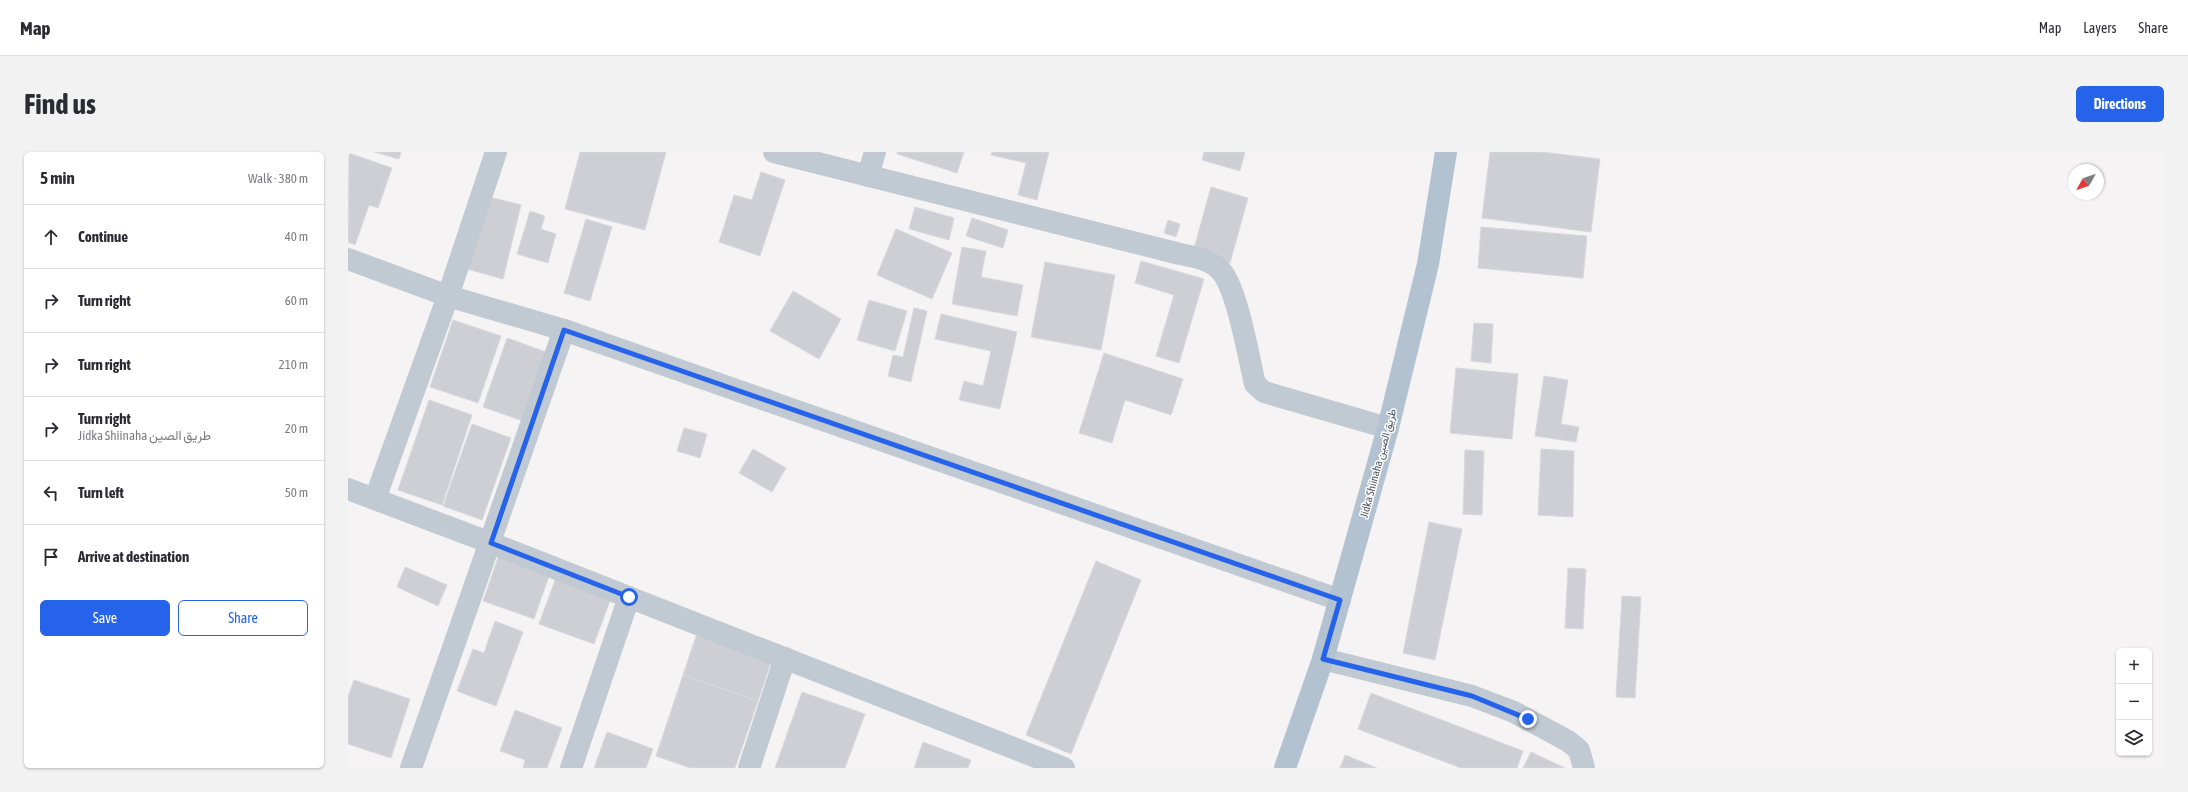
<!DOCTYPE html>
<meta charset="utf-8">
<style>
:root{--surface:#fff;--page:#f2f2f3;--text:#2b2b33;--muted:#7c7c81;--line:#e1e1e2;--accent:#2563eb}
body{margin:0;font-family:"Asap Condensed",Vazirmatn,sans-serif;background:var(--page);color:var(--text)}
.controls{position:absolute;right:12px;bottom:12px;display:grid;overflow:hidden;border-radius:6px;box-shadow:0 1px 3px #0004}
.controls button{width:36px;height:36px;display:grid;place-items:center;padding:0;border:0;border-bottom:1px solid var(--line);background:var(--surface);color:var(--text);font:20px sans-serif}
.compass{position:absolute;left:1720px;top:12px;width:36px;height:36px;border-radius:50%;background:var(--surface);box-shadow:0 1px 3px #0004;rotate:230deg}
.stop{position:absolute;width:12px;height:12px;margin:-9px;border:3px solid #2563eb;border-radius:50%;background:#fff}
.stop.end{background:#2563eb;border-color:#fff;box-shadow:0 1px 4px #0008}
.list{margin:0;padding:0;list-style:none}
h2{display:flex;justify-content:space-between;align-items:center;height:52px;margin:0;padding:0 16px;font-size:17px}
h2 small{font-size:13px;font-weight:400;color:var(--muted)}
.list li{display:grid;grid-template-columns:26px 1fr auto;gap:12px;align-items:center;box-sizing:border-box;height:64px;padding:0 16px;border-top:1px solid var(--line)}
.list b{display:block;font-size:15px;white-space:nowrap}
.list p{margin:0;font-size:13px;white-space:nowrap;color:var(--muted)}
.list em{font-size:13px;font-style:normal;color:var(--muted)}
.actions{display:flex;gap:8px;padding:12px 16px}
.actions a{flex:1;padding:9px 0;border:1px solid var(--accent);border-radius:6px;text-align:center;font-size:14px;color:var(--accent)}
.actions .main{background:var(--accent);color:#fff}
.icon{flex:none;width:22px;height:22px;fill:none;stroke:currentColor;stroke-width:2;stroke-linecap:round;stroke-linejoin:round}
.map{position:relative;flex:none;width:1816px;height:616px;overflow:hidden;border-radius:6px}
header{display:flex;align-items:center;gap:24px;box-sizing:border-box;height:56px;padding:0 20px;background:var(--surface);border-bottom:1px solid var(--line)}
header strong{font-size:19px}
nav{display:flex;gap:22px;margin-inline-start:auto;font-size:14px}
.intro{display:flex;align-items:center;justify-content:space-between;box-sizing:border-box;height:96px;padding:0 24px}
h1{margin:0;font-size:28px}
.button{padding:10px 18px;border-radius:6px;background:var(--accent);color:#fff;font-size:14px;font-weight:700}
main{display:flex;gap:24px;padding:0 24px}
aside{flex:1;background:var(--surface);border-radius:6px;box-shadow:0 1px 3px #0004}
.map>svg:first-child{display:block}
</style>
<header>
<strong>Map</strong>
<nav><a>Map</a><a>Layers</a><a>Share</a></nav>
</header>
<div class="intro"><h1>Find us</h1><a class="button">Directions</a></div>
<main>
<aside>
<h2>5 min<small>Walk · 380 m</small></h2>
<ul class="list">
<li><svg class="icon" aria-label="ahead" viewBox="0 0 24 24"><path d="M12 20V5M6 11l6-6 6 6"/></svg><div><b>Continue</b></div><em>40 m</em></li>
<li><svg class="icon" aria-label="right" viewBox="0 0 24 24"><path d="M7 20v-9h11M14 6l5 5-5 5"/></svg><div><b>Turn right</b></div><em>60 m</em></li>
<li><svg class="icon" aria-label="right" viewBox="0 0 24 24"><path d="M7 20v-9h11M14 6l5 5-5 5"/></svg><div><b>Turn right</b></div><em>210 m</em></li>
<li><svg class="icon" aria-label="right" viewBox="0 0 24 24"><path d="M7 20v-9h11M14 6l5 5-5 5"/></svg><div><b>Turn right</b><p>Jidka Shiinaha طريق الصين</p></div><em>20 m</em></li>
<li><svg class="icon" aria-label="left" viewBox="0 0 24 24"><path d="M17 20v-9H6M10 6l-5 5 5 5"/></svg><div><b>Turn left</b></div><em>50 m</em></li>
<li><svg class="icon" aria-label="arrive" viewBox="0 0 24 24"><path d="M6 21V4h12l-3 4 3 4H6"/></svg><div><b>Arrive at destination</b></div></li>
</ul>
<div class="actions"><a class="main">Save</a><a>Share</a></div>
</aside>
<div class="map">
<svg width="1816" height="616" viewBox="0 0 1816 616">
<rect width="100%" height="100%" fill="#f5f3f3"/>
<!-- building -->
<g fill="#cdcfd5" stroke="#d7d9de">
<path d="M 26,0 L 53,0 L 51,7 Z"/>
<path d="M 232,0 L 318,0 L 297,78 L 217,57 Z"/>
<path d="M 549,0 L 616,0 L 609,21 L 549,2 Z"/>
<path d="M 644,0 L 701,0 L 689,48 L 670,43 L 678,11 L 643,3 Z"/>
<path d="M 856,0 L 897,0 L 892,19 L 854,8 Z"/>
<path d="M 1142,0 L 1195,0 L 1252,7 L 1243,80 L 1134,66 Z"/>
<path d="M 1,1 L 44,16 L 30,56 L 21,53 L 7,93 L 0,90 Z"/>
<path d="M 413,20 L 437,28 L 412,104 L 371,90 L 386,43 L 404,48 Z"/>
<path d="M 863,35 L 900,46 L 882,111 L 845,100 Z"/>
<path d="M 138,44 L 173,53 L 155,127 L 119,117 Z"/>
<path d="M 567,55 L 606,66 L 601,88 L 561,77 Z"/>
<path d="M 182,59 L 197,64 L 193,77 L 208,82 L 200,111 L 169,102 Z"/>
<path d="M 624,66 L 660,78 L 655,96 L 618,84 Z"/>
<path d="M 238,67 L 264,75 L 242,149 L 216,141 Z"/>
<path d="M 820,68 L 832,72 L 828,85 L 816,81 Z"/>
<path d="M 1133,75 L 1239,84 L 1235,126 L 1130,116 Z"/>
<path d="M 548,77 L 604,101 L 584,147 L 529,123 Z"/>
<path d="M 614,95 L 638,99 L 633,125 L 675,133 L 669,164 L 604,152 Z"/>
<path d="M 793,109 L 856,127 L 831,211 L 808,204 L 826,143 L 787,131 Z"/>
<path d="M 697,110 L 767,123 L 753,198 L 683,185 Z"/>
<path d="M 445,139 L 493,167 L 471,207 L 422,179 Z"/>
<path d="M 521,148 L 559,159 L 547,199 L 509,188 Z"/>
<path d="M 566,156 L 579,159 L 563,230 L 540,224 L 545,203 L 555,205 Z"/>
<path d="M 593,162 L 669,180 L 652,257 L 611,248 L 616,229 L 635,234 L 643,199 L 587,187 Z"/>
<path d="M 105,168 L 153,184 L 130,251 L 82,235 Z"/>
<path d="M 1126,171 L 1145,172 L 1143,211 L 1123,209 Z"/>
<path d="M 159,186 L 198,200 L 175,269 L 135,255 Z"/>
<path d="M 756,201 L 835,227 L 823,263 L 777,248 L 764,291 L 731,281 Z"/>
<path d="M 1108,216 L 1170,222 L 1164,287 L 1102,281 Z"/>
<path d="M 1196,224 L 1220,228 L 1213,272 L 1231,275 L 1228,290 L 1187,284 Z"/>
<path d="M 81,248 L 124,263 L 94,353 L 50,338 Z"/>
<path d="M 124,272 L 163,286 L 134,368 L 95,354 Z"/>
<path d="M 336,276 L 359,282 L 352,306 L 329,299 Z"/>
<path d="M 405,297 L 438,316 L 424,340 L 391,321 Z"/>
<path d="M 1193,297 L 1226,299 L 1225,365 L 1190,363 Z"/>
<path d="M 1117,298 L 1136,299 L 1134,363 L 1115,362 Z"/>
<path d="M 1081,370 L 1114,377 L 1087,508 L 1055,501 Z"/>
<path d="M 151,403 L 202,421 L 186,467 L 135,449 Z"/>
<path d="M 748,409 L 793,428 L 723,602 L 678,583 Z"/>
<path d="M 57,415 L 99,433 L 90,454 L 49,435 Z"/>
<path d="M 1220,416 L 1238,417 L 1235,477 L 1217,476 Z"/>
<path d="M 209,423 L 264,443 L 246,492 L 191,472 Z"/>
<path d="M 1274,444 L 1293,445 L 1287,546 L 1268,545 Z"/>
<path d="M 147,469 L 175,480 L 148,554 L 109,539 L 125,497 L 136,501 Z"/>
<path d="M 349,481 L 424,507 L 410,549 L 335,523 Z"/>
<path d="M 335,523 L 410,549 L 387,616 L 342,616 L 308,604 Z"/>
<path d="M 6,528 L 62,547 L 43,606 L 0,592 L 0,545 Z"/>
<path d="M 454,540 L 517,562 L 497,616 L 427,616 Z"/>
<path d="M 1023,541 L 1175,599 L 1169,616 L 1113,616 L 1010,577 Z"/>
<path d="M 167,558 L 214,576 L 199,616 L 175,616 L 177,608 L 152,599 Z"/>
<path d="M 259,580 L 305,597 L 298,616 L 246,616 Z"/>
<path d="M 575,590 L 623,608 L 620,616 L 566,616 Z"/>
<path d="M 1183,600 L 1217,616 L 1175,616 Z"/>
<path d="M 997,603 L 1029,616 L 992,616 Z"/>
</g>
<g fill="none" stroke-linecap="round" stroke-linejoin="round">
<!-- street -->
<g stroke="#c1cad2" stroke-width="22">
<path d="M 426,0 L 832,102 C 847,105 862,107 873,119 C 889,136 901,207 907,232 L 916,240 L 1040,276"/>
<path d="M 520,24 L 527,0"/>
<path d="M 0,107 L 100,144 L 216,178 L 992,448"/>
<path d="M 0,337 L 143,391 L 716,616"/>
<path d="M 27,347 L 100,144 L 148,0"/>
<path d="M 975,507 L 1124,544 L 1166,560 L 1220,589 L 1231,598 L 1236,616"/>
<path d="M 63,616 L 216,178"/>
<path d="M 223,616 L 281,445"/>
<path d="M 401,616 L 437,506"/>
</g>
<!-- primary -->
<path stroke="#b3c2d1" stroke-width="22" d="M 937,616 L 975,507 L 1040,276 L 1080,112 L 1098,0"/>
</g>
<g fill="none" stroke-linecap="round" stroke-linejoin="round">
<!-- route -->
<path stroke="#2563eb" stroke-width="5" d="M 281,445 L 143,391 L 216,178 L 992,448 L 975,507 L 1124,544 L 1180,567"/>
</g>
<g text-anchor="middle" stroke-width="3" stroke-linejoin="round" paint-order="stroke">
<!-- street labels -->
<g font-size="11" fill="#4a5661" stroke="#fff">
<text transform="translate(1030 311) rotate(-75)" y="4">Jidka Shiinaha طريق الصين</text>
</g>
</g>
</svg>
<div class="controls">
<button>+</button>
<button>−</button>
<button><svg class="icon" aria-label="layers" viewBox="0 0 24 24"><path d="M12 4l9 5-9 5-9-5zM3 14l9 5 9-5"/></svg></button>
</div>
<svg class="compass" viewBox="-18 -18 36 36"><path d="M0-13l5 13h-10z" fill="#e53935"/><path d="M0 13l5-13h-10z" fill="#7c7c81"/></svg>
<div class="stop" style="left:281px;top:445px"></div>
<div class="stop end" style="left:1180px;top:567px"></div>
</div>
</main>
